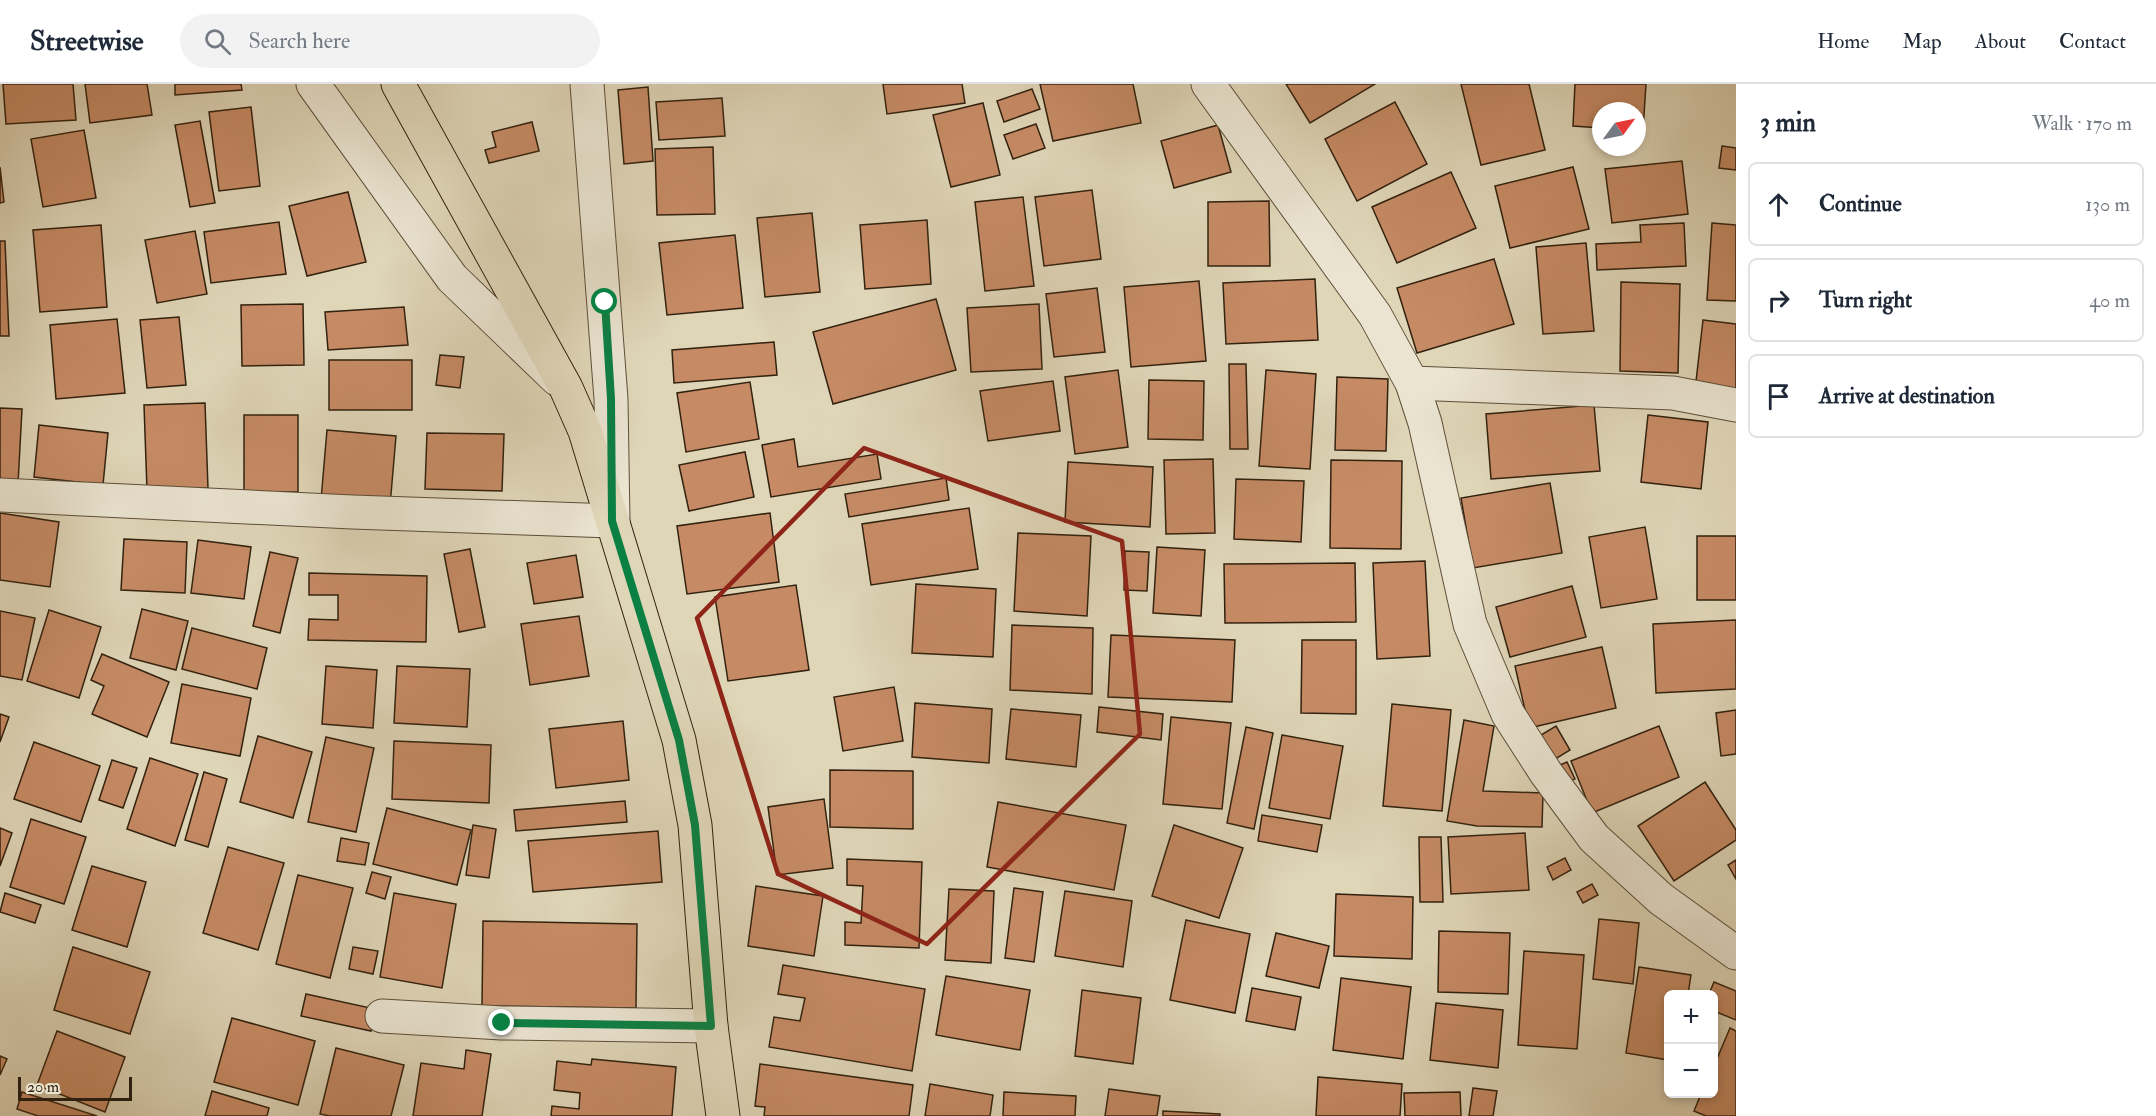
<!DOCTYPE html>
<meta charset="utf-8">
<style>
:root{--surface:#fff;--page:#f2f2f3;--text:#1f2937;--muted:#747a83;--line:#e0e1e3}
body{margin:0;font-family:"IM FELL Double Pica",serif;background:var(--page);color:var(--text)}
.controls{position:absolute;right:18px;bottom:18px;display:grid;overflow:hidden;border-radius:9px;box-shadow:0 3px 9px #0003}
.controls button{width:54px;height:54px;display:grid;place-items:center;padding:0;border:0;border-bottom:2px solid var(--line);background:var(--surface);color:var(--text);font:30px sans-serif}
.compass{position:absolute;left:1592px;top:18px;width:54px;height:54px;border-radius:50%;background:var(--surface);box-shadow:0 3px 9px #0003;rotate:57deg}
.scale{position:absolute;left:18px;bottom:15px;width:114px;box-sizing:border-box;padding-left:6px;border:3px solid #32210f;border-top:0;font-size:16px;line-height:21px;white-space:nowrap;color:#32210f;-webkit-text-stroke:4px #eae4d1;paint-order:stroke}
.stop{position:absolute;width:18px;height:18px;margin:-14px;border:4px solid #0b8043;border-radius:50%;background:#fff}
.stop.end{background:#0b8043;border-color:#fff;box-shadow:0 2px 6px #0008}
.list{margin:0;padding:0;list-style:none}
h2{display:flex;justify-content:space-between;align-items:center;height:78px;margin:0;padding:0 24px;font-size:26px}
h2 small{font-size:20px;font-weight:400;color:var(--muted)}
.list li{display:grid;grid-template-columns:39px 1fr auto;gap:18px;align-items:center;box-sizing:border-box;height:84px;margin:0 12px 12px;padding:0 12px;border:2px solid var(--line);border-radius:9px}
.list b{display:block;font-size:22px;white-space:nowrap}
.list em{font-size:20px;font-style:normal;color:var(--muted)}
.icon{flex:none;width:33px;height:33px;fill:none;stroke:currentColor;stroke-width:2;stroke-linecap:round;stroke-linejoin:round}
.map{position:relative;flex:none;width:1736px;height:1032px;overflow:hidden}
header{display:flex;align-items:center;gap:36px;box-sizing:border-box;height:84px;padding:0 30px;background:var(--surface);border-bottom:2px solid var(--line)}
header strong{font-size:28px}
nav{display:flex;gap:33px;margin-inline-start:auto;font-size:21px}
.search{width:420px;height:54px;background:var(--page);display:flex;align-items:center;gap:15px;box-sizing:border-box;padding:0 21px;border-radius:33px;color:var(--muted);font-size:22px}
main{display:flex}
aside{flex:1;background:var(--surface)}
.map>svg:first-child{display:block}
</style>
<header>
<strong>Streetwise</strong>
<div class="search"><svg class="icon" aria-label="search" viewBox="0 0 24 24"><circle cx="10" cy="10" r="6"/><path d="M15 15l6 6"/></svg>Search here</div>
<nav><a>Home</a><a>Map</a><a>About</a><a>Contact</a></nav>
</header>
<main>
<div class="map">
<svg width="1736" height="1032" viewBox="0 0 1736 1032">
<rect width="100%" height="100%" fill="#dfd6b8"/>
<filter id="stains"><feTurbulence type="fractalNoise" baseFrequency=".00333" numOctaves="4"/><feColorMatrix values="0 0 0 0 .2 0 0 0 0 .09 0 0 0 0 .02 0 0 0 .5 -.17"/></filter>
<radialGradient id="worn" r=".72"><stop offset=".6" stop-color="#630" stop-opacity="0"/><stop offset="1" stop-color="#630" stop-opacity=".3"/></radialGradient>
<!-- building -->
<g fill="#c68b65" stroke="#32210f" stroke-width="1.5">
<path d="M 3,0 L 73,0 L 76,36 L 6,40 Z"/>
<path d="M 85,0 L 147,0 L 152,31 L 90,39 Z"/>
<path d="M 175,0 L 241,0 L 242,6 L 175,11 Z"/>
<path d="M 883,0 L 962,0 L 965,19 L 887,30 Z"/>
<path d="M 1040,0 L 1133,0 L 1141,39 L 1053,57 Z"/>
<path d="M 1286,0 L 1375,0 L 1310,39 Z"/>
<path d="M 1461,0 L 1529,0 L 1545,66 L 1481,81 Z"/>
<path d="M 1575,0 L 1646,0 L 1643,46 L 1637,46 L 1637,27 L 1601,27 L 1601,44 L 1573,42 Z"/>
<path d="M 648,3 L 653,77 L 624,80 L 618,6 Z"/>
<path d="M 1032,5 L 1040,25 L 1004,38 L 997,17 Z"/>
<path d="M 722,14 L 725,52 L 659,56 L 656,18 Z"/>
<path d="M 1395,18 L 1427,80 L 1357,117 L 1325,55 Z"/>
<path d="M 983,19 L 1000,91 L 951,103 L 933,31 Z"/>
<path d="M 251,23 L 260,102 L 219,107 L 209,28 Z"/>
<path d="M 200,37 L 215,119 L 190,123 L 175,41 Z"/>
<path d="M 532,38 L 539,67 L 489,79 L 485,66 L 496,63 L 492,48 Z"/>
<path d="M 1036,40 L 1045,64 L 1013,75 L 1004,51 Z"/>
<path d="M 1218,41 L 1231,88 L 1174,104 L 1161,57 Z"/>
<path d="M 84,46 L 96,114 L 43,123 L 31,55 Z"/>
<path d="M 1722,62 L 1736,64 L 1736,86 L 1719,84 Z"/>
<path d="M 713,63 L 715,130 L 657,131 L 655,65 Z"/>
<path d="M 1682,77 L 1688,130 L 1612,139 L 1605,85 Z"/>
<path d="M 0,83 L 4,118 L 0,119 Z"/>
<path d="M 1573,83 L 1589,145 L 1510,164 L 1495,102 Z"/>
<path d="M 1451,88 L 1476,144 L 1397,179 L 1372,123 Z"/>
<path d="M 1092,106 L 1101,175 L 1044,182 L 1035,113 Z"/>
<path d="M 348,108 L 366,178 L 307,192 L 289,122 Z"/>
<path d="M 1023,113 L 1034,202 L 985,207 L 975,118 Z"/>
<path d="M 1269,117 L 1270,182 L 1208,182 L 1208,118 Z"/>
<path d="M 812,129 L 820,208 L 765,213 L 757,134 Z"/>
<path d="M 927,136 L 931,200 L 865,205 L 860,141 Z"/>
<path d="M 279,138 L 286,190 L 211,199 L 204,148 Z"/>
<path d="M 1684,139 L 1686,182 L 1597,186 L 1596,160 L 1641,158 L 1640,141 Z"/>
<path d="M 1712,139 L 1736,141 L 1736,217 L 1707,216 Z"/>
<path d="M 101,141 L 107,223 L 40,228 L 33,146 Z"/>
<path d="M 195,147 L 207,210 L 157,219 L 145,156 Z"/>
<path d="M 735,151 L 743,224 L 667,231 L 659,159 Z"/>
<path d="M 0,157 L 5,157 L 9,252 L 0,252 Z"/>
<path d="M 1586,159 L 1594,247 L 1543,250 L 1536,163 Z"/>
<path d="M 1494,175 L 1514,240 L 1417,269 L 1397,204 Z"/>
<path d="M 1315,195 L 1318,256 L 1226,260 L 1223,199 Z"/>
<path d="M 1199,197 L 1206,277 L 1131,283 L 1124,203 Z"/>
<path d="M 1621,198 L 1680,200 L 1678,289 L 1620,287 Z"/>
<path d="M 1097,204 L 1105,268 L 1054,273 L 1046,210 Z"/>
<path d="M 936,215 L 956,286 L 833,320 L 813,248 Z"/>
<path d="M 303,220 L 304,281 L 242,282 L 241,221 Z"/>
<path d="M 1039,220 L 1042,285 L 971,288 L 967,224 Z"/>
<path d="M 404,223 L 408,261 L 328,266 L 325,228 Z"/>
<path d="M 179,233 L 186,301 L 147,304 L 140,236 Z"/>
<path d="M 117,235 L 125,309 L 56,315 L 50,241 Z"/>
<path d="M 1703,236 L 1736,240 L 1736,311 L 1695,306 Z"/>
<path d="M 774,258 L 777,291 L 674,299 L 672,266 Z"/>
<path d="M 440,271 L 464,273 L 460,304 L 436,301 Z"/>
<rect x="329" y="276" width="83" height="50"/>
<path d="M 1229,280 L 1246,280 L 1248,365 L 1230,365 Z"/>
<path d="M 1118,286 L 1128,363 L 1075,370 L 1065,293 Z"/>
<path d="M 1266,286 L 1316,290 L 1310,385 L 1259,382 Z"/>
<path d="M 1337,293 L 1388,295 L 1386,367 L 1335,366 Z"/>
<path d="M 1149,296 L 1204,297 L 1203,356 L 1148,355 Z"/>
<path d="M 1053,297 L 1060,347 L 988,357 L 980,307 Z"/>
<path d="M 750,298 L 759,355 L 686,368 L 677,309 Z"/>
<path d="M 205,319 L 208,404 L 147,406 L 144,321 Z"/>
<path d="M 1594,321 L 1600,387 L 1491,395 L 1486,330 Z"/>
<path d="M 0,324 L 22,325 L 18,400 L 0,399 Z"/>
<rect x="244" y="331" width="54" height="77"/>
<path d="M 1648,331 L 1708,338 L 1701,405 L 1641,398 Z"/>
<path d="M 39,341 L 108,349 L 103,401 L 34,393 Z"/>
<path d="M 327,346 L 396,352 L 390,422 L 321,416 Z"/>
<path d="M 427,349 L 504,350 L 502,407 L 425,405 Z"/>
<path d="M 794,355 L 798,383 L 877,370 L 881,395 L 771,413 L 762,361 Z"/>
<path d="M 745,368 L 754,413 L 689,427 L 679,381 Z"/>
<path d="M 1213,375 L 1215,449 L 1166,450 L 1164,376 Z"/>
<path d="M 1331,376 L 1402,377 L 1401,465 L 1330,464 Z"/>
<path d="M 1068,378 L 1153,383 L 1150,443 L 1065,438 Z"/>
<path d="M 946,394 L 949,416 L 849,433 L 845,410 Z"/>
<path d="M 1236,395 L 1304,397 L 1301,458 L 1234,455 Z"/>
<path d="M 1550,399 L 1562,469 L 1473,484 L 1461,414 Z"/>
<path d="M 969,424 L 978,485 L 871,501 L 862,440 Z"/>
<path d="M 0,429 L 59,438 L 50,503 L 0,496 Z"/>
<path d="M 770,429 L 779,498 L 687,510 L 677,442 Z"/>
<path d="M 1645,443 L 1657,515 L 1601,524 L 1589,453 Z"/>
<path d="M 1018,449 L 1091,452 L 1087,532 L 1014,527 Z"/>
<rect x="1697" y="452" width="39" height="64"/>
<path d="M 124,455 L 187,458 L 185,509 L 121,506 Z"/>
<path d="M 198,456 L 251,463 L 244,515 L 191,509 Z"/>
<path d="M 1157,463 L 1205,466 L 1201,532 L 1153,529 Z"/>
<path d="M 470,465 L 485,543 L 459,548 L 444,470 Z"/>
<path d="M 1125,467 L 1149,468 L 1147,507 L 1124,506 Z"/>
<path d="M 270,468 L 298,474 L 280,549 L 253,542 Z"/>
<path d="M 576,471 L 583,513 L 534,520 L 527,479 Z"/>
<path d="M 1425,477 L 1430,572 L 1377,575 L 1373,479 Z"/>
<path d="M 1355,479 L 1356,538 L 1225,539 L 1224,480 Z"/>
<path d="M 309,489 L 427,492 L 426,558 L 308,556 L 309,535 L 338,536 L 338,511 L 309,511 Z"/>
<path d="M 916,500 L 996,505 L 993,573 L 912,569 Z"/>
<path d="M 796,501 L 809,586 L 728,597 L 715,513 Z"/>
<path d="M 1572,502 L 1586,553 L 1510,573 L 1496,523 Z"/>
<path d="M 142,525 L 188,537 L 176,586 L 130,574 Z"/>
<path d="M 49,526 L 101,543 L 79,614 L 27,597 Z"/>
<path d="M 0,527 L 35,534 L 22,596 L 0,592 Z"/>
<path d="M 579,532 L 589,592 L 530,601 L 521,540 Z"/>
<path d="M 1736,536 L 1736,605 L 1656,609 L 1653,540 Z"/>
<path d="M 1012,541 L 1093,544 L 1092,610 L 1010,606 Z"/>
<path d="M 192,544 L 267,564 L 257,605 L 182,585 Z"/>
<path d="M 1111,551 L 1235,556 L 1232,618 L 1108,613 Z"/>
<path d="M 1302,556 L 1356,556 L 1356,630 L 1301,629 Z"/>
<path d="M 1602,563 L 1616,624 L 1529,644 L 1515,582 Z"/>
<path d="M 102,570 L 169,598 L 147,653 L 92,630 L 104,602 L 91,596 Z"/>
<path d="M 326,582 L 377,586 L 373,644 L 322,640 Z"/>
<path d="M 397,582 L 470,585 L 467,643 L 394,639 Z"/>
<path d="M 182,600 L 251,614 L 240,672 L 171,659 Z"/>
<path d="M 894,603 L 903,657 L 843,667 L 834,613 Z"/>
<path d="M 915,619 L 992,625 L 989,679 L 912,673 Z"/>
<path d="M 1392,620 L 1451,626 L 1442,727 L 1383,722 Z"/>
<path d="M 1099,623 L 1163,630 L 1161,656 L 1097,648 Z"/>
<path d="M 1011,625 L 1081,631 L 1076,683 L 1006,675 Z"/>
<path d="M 1736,626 L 1736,670 L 1721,672 L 1716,629 Z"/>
<path d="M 0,630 L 9,633 L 0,658 Z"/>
<path d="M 1171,633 L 1231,639 L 1222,725 L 1163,720 Z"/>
<path d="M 1464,636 L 1494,642 L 1483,707 L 1543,709 L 1542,743 L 1477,742 L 1447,737 Z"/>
<path d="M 623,637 L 629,696 L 556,704 L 549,645 Z"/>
<path d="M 1556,642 L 1570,666 L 1552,677 L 1536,654 Z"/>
<path d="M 1659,642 L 1679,693 L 1592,729 L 1571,677 Z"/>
<path d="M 1246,643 L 1273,649 L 1254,745 L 1227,739 Z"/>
<path d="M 1282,651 L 1343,662 L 1330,735 L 1269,724 Z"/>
<path d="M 258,652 L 312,668 L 293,734 L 240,718 Z"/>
<path d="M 326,653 L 374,664 L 356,748 L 308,738 Z"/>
<path d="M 394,657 L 491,661 L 489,719 L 392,715 Z"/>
<path d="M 34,658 L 100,682 L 81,738 L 14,715 Z"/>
<path d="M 150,674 L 198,690 L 175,762 L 127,745 Z"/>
<path d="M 112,676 L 137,684 L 123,724 L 99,716 Z"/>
<path d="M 1567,678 L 1575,695 L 1564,700 L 1555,683 Z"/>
<path d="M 830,686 L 913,687 L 913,745 L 830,743 Z"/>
<path d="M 204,688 L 227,695 L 208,763 L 185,756 Z"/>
<path d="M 1705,698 L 1736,746 L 1736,756 L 1674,797 L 1638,742 Z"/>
<path d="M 824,715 L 833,784 L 777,791 L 768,723 Z"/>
<path d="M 625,717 L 627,738 L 516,747 L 514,726 Z"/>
<path d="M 998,718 L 1126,741 L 1114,806 L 987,783 Z"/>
<path d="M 387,724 L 471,746 L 457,801 L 373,780 Z"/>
<path d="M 1262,731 L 1322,741 L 1317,768 L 1258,757 Z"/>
<path d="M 31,735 L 86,753 L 64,820 L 10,803 Z"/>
<path d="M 473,741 L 496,745 L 489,794 L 466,791 Z"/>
<path d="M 1174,741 L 1243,764 L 1219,834 L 1152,812 Z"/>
<path d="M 0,744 L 12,749 L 0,782 Z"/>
<path d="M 658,747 L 662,798 L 533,808 L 528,757 Z"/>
<path d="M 1525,749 L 1529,806 L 1451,810 L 1448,753 Z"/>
<path d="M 1419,753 L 1441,753 L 1443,818 L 1420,818 Z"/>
<path d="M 341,754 L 369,759 L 365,781 L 337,777 Z"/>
<path d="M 228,763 L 284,779 L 258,866 L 203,849 Z"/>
<path d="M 1565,774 L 1571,786 L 1553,796 L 1547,783 Z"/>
<path d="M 847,775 L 922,778 L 919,864 L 845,861 L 845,838 L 861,839 L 863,802 L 847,801 Z"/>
<path d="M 1736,776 L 1736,795 L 1728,781 Z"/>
<path d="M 92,782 L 146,798 L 127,863 L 72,846 Z"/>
<path d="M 372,788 L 391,793 L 385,815 L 366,809 Z"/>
<path d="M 298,791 L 353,804 L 330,894 L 276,880 Z"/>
<path d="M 1592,800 L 1598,811 L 1583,819 L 1577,808 Z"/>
<path d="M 756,802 L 823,812 L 814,872 L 748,862 Z"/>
<path d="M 1014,804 L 1043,808 L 1034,878 L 1005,874 Z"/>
<path d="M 949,805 L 994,807 L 991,879 L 945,876 Z"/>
<path d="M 1065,807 L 1132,817 L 1123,883 L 1055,872 Z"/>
<path d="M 5,809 L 41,821 L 35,839 L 0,828 Z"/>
<path d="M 394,809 L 456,820 L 442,904 L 380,893 Z"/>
<path d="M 1336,810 L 1413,813 L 1412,875 L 1334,872 Z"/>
<path d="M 1599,835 L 1639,839 L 1633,900 L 1593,895 Z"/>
<path d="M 1186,836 L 1250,850 L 1235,929 L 1170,916 Z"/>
<path d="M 483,837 L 637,840 L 636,924 L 482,922 Z"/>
<path d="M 1439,847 L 1510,849 L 1508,910 L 1438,908 Z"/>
<path d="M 1276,849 L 1329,862 L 1319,904 L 1266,892 Z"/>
<path d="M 73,863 L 150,888 L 130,950 L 54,926 Z"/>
<path d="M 353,863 L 378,867 L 373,890 L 349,885 Z"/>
<path d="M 1524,867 L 1584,871 L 1577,965 L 1518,961 Z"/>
<path d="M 783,881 L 925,905 L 912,987 L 769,963 L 774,933 L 800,937 L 805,914 L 778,910 Z"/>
<path d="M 1639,883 L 1691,891 L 1688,910 L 1668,910 L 1668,976 L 1626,969 Z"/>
<path d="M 946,892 L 1030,906 L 1020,966 L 936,951 Z"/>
<path d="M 1341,894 L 1411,903 L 1403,975 L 1333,966 Z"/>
<path d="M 1714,898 L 1736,907 L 1736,936 L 1714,927 L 1714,910 L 1709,910 Z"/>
<path d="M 1252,904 L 1301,913 L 1295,946 L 1246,937 Z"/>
<path d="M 1082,906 L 1141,914 L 1133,980 L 1075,972 Z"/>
<path d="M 306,910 L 375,925 L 371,947 L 301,932 Z"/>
<path d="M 1436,919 L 1503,926 L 1498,984 L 1430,976 Z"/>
<path d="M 232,934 L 315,957 L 298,1021 L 214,998 Z"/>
<path d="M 1730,944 L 1736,947 L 1736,1032 L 1706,1032 L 1694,1027 L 1701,1010 L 1714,1010 L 1714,982 Z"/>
<path d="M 57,947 L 125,973 L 105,1028 L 37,1001 Z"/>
<path d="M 336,964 L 404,981 L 391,1032 L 330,1032 L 320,1030 Z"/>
<path d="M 466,966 L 491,970 L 482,1032 L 413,1032 L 421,979 L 464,985 Z"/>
<path d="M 0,972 L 7,975 L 0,991 Z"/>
<path d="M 592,975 L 676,983 L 672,1032 L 551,1032 L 552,1022 L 579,1025 L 580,1009 L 554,1006 L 557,977 L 591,981 Z"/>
<path d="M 760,980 L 913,1001 L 909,1032 L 764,1032 L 765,1023 L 755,1022 Z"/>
<path d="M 1318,993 L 1402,1000 L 1400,1032 L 1316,1032 Z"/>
<path d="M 930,1000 L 993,1011 L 990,1032 L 925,1032 Z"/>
<path d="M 1473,1004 L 1497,1007 L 1493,1032 L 1469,1032 Z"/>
<path d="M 1109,1005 L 1160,1012 L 1157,1032 L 1105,1032 Z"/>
<path d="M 212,1007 L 269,1024 L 267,1032 L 205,1032 Z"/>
<path d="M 22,1008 L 97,1032 L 38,1032 L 17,1025 Z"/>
<path d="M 1004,1008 L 1076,1012 L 1075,1032 L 1003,1032 Z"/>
<path d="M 1460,1008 L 1461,1032 L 1405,1032 L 1404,1009 Z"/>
<path d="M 1163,1027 L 1220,1030 L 1220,1032 L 1163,1032 Z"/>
</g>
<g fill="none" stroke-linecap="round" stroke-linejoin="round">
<defs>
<g id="minor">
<path d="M 313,0 L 452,194 L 557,295"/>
<path d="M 1208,0 L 1375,231 L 1412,299 L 1425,339 L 1470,540 L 1508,630 L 1546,689 L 1594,754 L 1661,815 L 1736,869"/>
<path d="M 1412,299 L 1673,309 L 1736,321"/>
<path d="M 0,411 L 352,428 L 613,437 L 611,315 L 587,0"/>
<path d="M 382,932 L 502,939 L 711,942"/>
</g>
<path id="major" d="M 398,0 L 566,304 L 585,347 L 679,656 L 695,741 L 711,942 L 723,1032"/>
</defs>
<!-- minor casing -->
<use href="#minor" stroke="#5d4e39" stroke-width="35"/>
<!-- major casing -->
<use href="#major" stroke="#32210f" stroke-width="35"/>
<!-- minor -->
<use href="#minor" stroke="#eae4d1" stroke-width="33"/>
<!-- major -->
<use href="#major" stroke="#dfd6b8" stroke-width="33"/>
</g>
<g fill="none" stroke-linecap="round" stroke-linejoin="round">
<!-- route -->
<path stroke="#0b8043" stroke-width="8" d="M 502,939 L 711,942 L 695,741 L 679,656 L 612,437 L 611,315 L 605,218"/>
</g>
<!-- marked area -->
<path fill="none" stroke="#8f2418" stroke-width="4.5" stroke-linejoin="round" d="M 864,364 L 1122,457 L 1140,650 L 927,860 L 778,790 L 697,534 Z"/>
<rect width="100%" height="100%" filter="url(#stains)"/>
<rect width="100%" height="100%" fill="url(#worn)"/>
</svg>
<div class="controls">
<button>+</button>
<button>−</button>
</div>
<svg class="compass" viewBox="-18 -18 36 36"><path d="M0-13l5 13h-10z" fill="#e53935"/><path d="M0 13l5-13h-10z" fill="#747a83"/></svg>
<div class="scale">20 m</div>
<div class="stop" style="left:605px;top:218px"></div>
<div class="stop end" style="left:502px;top:939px"></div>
</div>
<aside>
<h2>3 min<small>Walk · 170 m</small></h2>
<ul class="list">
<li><svg class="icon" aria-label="ahead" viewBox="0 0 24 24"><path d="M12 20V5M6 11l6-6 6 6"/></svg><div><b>Continue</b></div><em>130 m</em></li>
<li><svg class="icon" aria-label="right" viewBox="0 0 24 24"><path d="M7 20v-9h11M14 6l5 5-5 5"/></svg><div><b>Turn right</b></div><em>40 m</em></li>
<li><svg class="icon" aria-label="arrive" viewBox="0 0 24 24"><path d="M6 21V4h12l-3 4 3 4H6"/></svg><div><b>Arrive at destination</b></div></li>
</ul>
</aside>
</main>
